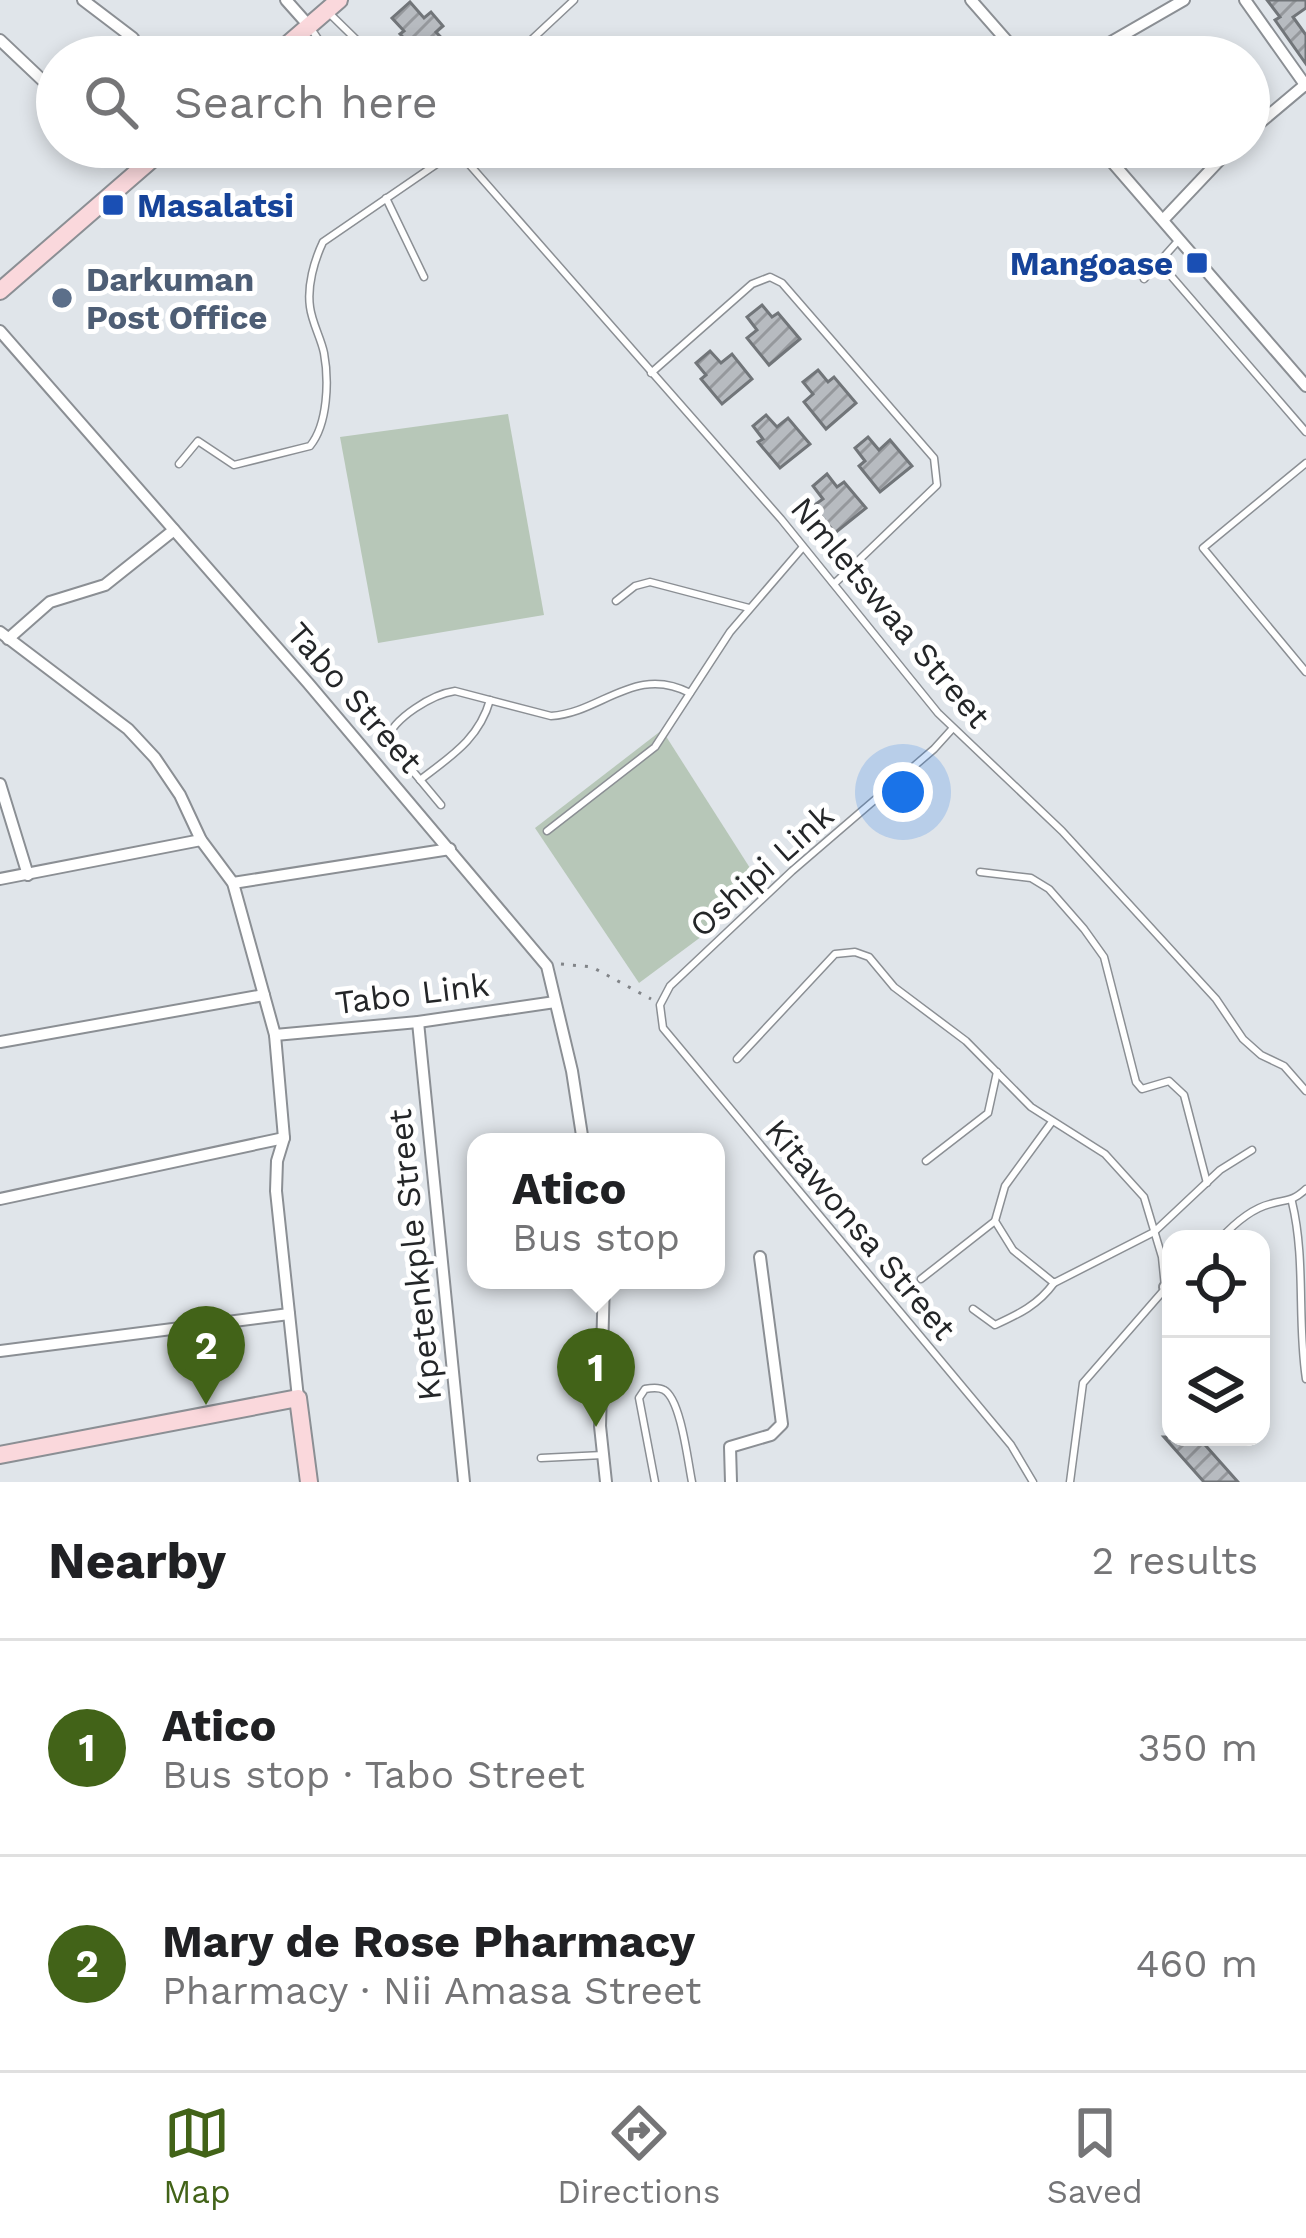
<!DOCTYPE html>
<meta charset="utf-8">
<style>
:root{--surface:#fff;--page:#f6f6f6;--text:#202124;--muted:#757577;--line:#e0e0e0;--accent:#426318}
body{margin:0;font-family:"Work Sans",sans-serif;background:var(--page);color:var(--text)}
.controls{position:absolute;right:36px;bottom:36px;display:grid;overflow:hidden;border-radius:24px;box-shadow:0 6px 18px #0003}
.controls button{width:108px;height:108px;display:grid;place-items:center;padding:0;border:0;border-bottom:3px solid var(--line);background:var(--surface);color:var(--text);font:60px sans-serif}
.you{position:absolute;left:903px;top:792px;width:42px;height:42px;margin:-30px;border:9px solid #fff;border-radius:50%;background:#1a73e8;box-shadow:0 0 0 18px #1a73e833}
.badge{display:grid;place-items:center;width:78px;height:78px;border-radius:50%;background:var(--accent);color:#fff;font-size:39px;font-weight:700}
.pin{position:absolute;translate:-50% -99px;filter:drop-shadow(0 3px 6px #0008)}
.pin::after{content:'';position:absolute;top:63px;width:42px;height:36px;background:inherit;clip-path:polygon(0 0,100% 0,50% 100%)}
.popup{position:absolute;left:467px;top:1133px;width:258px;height:156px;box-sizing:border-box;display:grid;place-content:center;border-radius:24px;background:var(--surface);filter:drop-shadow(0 3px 9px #0005);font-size:39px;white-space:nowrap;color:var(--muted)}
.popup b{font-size:45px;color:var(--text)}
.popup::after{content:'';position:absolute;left:50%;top:100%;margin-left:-24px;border:24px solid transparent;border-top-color:var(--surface)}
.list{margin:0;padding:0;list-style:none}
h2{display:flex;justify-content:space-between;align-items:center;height:156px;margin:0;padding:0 48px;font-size:51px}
h2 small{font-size:39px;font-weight:400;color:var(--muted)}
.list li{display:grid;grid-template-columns:78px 1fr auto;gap:36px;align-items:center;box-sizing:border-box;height:216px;padding:0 48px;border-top:3px solid var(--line)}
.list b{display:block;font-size:45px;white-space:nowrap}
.list p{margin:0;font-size:39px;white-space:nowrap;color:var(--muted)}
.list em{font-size:39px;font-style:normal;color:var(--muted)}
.icon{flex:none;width:66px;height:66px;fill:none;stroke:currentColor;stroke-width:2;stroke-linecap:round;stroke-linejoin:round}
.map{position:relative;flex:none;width:1306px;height:1482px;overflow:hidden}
.search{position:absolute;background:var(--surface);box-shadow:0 6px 18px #0003;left:36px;right:36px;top:36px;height:132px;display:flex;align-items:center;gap:30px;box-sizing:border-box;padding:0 42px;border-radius:66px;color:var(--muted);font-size:45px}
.sheet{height:588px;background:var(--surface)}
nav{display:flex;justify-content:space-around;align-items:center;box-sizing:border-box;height:168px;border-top:3px solid var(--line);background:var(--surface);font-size:33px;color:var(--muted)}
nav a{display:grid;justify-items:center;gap:6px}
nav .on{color:var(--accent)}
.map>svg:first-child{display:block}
</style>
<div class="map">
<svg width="1306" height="1482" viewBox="0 0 1306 1482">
<defs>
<pattern id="building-hatch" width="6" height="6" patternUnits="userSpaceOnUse" patternTransform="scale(3)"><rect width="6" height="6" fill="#b7bbc0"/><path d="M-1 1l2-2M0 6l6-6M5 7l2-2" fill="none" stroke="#95989c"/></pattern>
</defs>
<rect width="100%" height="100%" fill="#e0e5ea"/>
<!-- garden -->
<g fill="#b7c7b8">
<path d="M 508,414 L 544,615 L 378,643 L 340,437 Z"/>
<path d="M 662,730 L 764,890 L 639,983 L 535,828 Z"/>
</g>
<!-- building -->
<g fill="url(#building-hatch)" stroke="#717579" stroke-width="3">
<path d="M 1267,0 L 1306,0 L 1306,8 L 1293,17 L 1306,35 L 1306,64 L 1275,20 L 1280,17 Z"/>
<path d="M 410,2 L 424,18 L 431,12 L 443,26 L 436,32 L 450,47 L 439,57 L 419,54 L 400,34 L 404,31 L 392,18 Z"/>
<path d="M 762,305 L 772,317 L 778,313 L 800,339 L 769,365 L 747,338 L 757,330 L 747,317 Z"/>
<path d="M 710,351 L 721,363 L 732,354 L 752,379 L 722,404 L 701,379 L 706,375 L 696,363 Z"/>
<path d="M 818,370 L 828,382 L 834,377 L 856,403 L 826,429 L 804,402 L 813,394 L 803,382 Z"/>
<path d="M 766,415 L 777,427 L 788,418 L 810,444 L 780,468 L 758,442 L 763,439 L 753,426 Z"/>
<path d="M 868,437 L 879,450 L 890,440 L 912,466 L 880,492 L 859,466 L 865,461 L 855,448 Z"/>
<path d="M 827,474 L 837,487 L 844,482 L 866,508 L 835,533 L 813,506 L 823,499 L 813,486 Z"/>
<path d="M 1164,1437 L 1198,1437 L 1238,1482 L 1204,1482 Z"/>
</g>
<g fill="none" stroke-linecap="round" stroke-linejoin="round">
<defs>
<g id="lane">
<path d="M 329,13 L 374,57"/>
<path d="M 312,30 L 330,57"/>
<path d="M 513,57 L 574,0"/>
<path d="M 454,147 L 781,519 L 938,713 L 1062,831 L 1216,999 L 1243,1039 L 1261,1055 L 1284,1066 L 1306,1091"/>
<path d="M 386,198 L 424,277"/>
<path d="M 1159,262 L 1306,432"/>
<path d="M 1144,279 L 1178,241"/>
<path d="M 651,373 L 752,284 L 770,277 L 782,283 L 934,458 L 937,485 L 834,584"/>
<path d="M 1306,463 L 1203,548 L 1306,672"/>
<path d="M 179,464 L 198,441 L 234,465 L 310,446 C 328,424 329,380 324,353 C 321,338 312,323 310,307 C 307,286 314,261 323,242 L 457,150"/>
<path d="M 616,601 L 635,586 L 650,582 L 749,608"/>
<path d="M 953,728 L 934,749 L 792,871 L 670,986 L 660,1005 L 663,1028 L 1011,1445 L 1033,1482"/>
<path d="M 420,780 C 451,756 479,739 490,700"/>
<path d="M 441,805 L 387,740 C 393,718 433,694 455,691 L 551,716 C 601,713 635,664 690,693"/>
<path d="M 547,831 L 655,747 L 730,632 L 803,547"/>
<path d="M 980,872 L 1031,878 L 1049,889 L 1084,929 L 1104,957 L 1136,1082 L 1142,1089 L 1169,1081 L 1184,1095 L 1207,1183"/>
<path d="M 737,1059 L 835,954 L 855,952 L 869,957 L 894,987 L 966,1041 L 1031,1107 L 1105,1154 L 1144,1197 L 1162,1257 L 1165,1287"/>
<path d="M 1051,1123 L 1005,1186 L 995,1221 L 1013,1250 L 1054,1283 L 1154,1232 L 1220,1170 L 1252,1150"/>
<path d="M 926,1161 L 988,1113 L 997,1072"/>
<path d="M 1292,1202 C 1306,1260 1297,1320 1306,1379"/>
<path d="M 1220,1239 C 1233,1225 1250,1209 1270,1204 C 1287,1199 1292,1202 1306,1189"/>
<path d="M 921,1279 L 995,1221"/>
<path d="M 973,1309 L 995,1325 C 1019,1314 1038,1305 1054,1283"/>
<path d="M 541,1458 L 603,1455"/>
<path d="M 655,1482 L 639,1398 L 645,1389 C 650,1388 659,1387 664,1390 C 681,1399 688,1463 692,1482"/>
<path d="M 1070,1482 L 1083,1383 L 1171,1282"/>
</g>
<g id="street">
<path d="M 83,0 L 133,38"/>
<path d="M 286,0 L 310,27"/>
<path d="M 971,0 L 1021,57"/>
<path d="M 1245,0 L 1306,86"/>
<path d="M 0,40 L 57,94"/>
<path d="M 1085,57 L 1184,0"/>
<path d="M 1249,132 L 1306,84"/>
<path d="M 117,147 L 141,168"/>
<path d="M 1099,147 L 1306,386"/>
<path d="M 1163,220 L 1232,147"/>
<path d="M 0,331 L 308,683 L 547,966 L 572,1071 L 583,1142"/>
<path d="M 0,632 L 128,729 L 155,758 L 180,795 L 201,840 L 233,883 L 275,1035 L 284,1138 L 277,1161 L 276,1191 L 298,1398"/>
<path d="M 8,639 L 50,602 L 105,585 L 174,530"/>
<path d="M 0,784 L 28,875"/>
<path d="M 0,879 L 201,840"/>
<path d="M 233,883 L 450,849"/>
<path d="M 418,1022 L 464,1482"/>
<path d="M 275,1035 L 418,1022 L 555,1002"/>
<path d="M 0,1042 L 264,995"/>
<path d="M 0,1199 L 284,1138"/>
<path d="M 604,1280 L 600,1426 L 606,1482"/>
<path d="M 1165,1287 L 1171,1292"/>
<path d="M 0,1351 L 289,1314"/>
<path d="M 731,1482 L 730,1447 L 771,1435 L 782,1424 L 760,1257"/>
</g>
<g id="secondary">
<path d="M 273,57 L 339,0"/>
<path d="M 0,291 L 166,147"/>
<path d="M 0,1455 L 298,1398 L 309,1482"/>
</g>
</defs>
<!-- lane casing -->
<use href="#lane" stroke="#8b8f94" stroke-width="9"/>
<!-- street casing -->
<use href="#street" stroke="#8b8f94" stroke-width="14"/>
<!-- secondary casing -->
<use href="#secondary" stroke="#8b8f94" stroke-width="20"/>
<!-- path -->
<path stroke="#818488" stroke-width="3" stroke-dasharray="3 9" stroke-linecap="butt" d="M 561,964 L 592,967 L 651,999"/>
<!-- lane -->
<use href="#lane" stroke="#fff" stroke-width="6"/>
<!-- street -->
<use href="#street" stroke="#fff" stroke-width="10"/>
<!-- secondary -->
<use href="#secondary" stroke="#fad8dc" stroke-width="16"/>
</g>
<!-- markers -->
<g fill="#1a4fb4" stroke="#fff" stroke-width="4.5">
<rect x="101" y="193" width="24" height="24" rx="6"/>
<rect x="1185" y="251" width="24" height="24" rx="6"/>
</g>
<circle fill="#5c6f8a" stroke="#fff" stroke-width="4.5" cx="62" cy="298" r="12"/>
<g text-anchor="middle" stroke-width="10" stroke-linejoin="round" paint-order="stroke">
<!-- transit labels -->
<g font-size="33" font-weight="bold" fill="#164399" stroke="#fff" text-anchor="start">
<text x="137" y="217">Masalatsi</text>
<text x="1173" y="275" text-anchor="end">Mangoase</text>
</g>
<!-- service labels -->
<g font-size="33" font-weight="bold" fill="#4e5e75" stroke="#fff" text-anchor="start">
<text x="86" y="291">Darkuman<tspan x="86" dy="38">Post Office</tspan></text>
</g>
<!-- street labels -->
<g font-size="33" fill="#242628" stroke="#fff">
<text transform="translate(891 612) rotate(50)" y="12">Nmletswaa Street</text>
<text transform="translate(355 697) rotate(49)" y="12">Tabo Street</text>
<text transform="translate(761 870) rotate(-42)" y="12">Oshipi Link</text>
<text transform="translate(412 993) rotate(-7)" y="12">Tabo Link</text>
<text transform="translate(861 1229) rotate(50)" y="12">Kitawonsa Street</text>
<text transform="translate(414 1255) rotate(-96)" y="12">Kpetenkple Street</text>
</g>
</g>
</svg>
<div class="controls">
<button><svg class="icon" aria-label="locate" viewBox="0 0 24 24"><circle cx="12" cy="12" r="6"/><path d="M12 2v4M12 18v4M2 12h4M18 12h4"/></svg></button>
<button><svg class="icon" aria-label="layers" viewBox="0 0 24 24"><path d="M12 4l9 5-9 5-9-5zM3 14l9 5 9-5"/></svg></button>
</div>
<div class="you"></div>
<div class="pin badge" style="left:596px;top:1427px">1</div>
<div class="popup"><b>Atico</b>Bus stop</div>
<div class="pin badge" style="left:206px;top:1405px">2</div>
<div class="search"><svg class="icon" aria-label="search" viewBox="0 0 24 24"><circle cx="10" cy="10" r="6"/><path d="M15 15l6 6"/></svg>Search here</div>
</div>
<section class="sheet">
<h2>Nearby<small>2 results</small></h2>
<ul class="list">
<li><span class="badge">1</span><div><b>Atico</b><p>Bus stop · Tabo Street</p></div><em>350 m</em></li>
<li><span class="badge">2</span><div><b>Mary de Rose Pharmacy</b><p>Pharmacy · Nii Amasa Street</p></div><em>460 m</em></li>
</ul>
</section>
<nav>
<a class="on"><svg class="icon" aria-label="map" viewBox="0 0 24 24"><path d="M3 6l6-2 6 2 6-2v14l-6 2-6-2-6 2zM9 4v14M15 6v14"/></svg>Map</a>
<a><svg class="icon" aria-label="directions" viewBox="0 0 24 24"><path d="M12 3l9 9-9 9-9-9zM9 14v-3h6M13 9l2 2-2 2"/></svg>Directions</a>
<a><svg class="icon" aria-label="saved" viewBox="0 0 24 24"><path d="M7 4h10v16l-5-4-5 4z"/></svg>Saved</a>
</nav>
